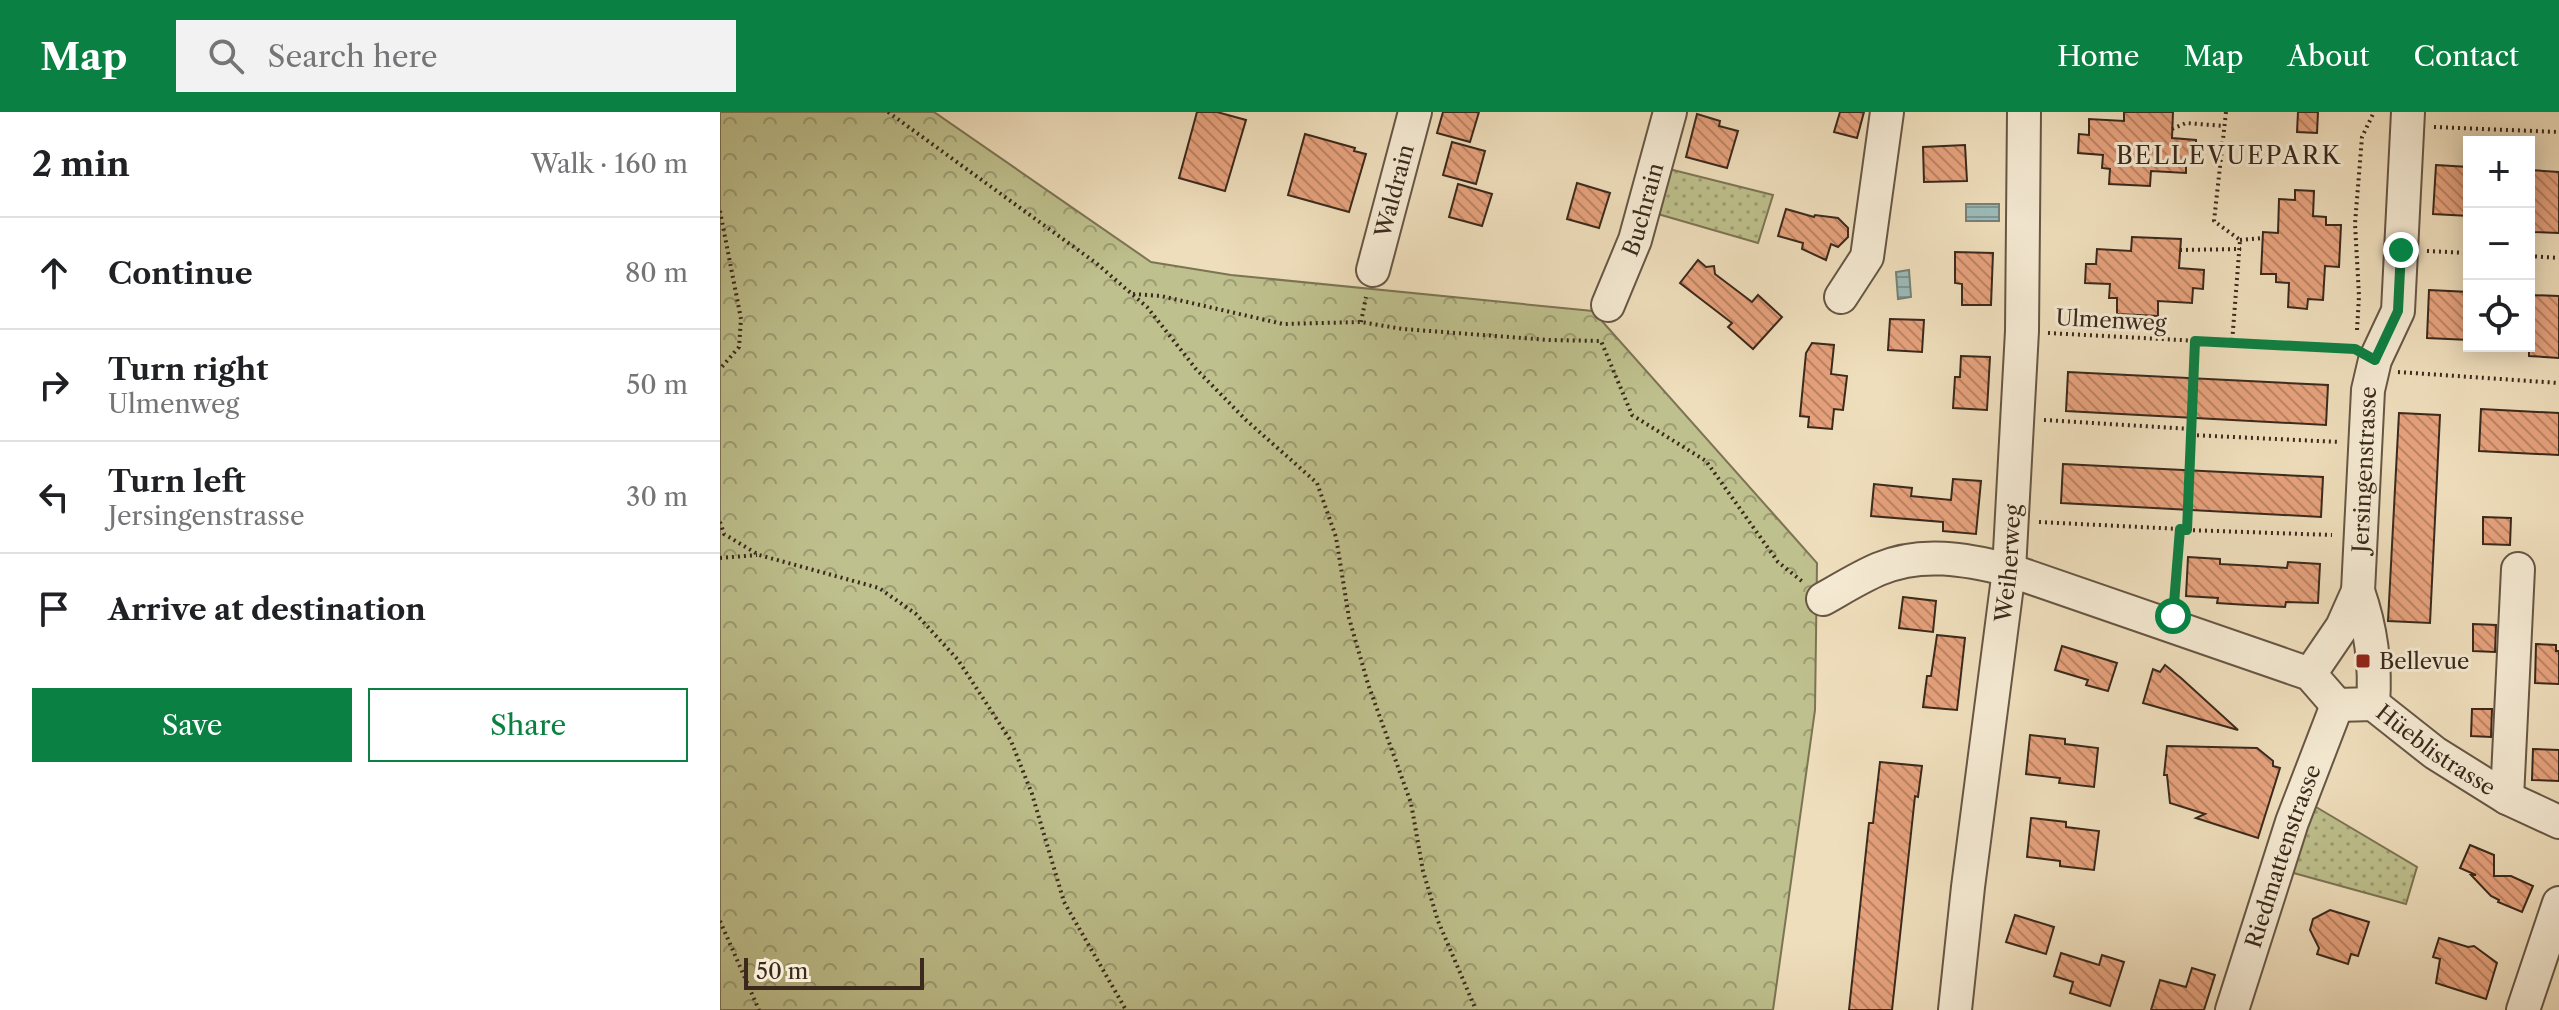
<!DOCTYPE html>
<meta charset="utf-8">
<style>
:root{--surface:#fff;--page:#f2f2f2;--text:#202124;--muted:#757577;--line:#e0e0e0;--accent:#0b8043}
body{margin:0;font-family:"Libre Caslon Text",serif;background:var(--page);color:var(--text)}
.controls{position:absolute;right:24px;top:24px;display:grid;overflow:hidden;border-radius:0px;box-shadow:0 4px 20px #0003}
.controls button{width:72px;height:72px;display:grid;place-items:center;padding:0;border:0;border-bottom:2px solid var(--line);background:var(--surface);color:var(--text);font:40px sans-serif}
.scale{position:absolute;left:24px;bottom:20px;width:180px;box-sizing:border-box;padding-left:8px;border:4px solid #3a291c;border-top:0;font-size:22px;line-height:28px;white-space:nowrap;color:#3a291c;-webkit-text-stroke:6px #f5ead3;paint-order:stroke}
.stop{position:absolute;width:24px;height:24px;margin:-18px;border:6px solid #0b8043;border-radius:50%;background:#fff}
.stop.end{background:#0b8043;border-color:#fff;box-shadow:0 2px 8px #0008}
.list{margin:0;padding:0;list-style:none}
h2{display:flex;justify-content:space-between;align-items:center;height:104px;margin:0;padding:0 32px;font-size:34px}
h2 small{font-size:26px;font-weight:400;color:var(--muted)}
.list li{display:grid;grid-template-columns:52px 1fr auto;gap:24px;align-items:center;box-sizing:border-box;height:112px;padding:0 32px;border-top:2px solid var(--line)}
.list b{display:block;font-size:30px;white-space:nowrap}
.list p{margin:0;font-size:26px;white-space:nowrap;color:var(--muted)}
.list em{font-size:26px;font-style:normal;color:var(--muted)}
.actions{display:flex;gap:16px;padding:24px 32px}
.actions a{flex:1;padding:18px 0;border:2px solid var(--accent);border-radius:0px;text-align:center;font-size:28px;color:var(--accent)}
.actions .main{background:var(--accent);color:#fff}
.icon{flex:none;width:44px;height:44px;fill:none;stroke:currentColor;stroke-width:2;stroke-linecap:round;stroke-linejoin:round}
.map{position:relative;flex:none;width:1839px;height:898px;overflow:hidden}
header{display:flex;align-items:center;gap:48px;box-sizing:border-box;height:112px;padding:0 40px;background:var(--accent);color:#fff}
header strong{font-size:38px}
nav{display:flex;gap:44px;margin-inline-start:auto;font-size:28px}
.search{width:560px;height:72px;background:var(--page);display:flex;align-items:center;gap:20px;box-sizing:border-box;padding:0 28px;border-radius:0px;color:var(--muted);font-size:30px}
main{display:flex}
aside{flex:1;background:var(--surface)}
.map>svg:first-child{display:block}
</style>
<header>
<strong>Map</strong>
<div class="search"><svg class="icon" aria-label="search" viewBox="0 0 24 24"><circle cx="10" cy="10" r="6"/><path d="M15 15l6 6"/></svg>Search here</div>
<nav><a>Home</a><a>Map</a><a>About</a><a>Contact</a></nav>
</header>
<main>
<aside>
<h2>2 min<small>Walk · 160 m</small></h2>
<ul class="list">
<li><svg class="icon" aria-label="ahead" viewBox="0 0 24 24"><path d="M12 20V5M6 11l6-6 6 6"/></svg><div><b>Continue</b></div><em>80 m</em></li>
<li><svg class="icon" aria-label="right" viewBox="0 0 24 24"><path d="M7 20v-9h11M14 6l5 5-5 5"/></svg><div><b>Turn right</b><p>Ulmenweg</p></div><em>50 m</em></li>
<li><svg class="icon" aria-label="left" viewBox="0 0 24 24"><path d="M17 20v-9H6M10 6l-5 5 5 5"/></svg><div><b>Turn left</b><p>Jersingenstrasse</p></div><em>30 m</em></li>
<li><svg class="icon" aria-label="arrive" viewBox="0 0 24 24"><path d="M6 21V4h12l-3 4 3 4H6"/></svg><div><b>Arrive at destination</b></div></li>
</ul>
<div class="actions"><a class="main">Save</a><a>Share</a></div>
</aside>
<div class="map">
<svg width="1839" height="898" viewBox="0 0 1839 898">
<defs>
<pattern id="grass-dots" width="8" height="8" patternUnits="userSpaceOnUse" patternTransform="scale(2)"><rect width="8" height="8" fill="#bec08d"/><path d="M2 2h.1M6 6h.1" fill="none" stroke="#9b9c72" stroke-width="1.8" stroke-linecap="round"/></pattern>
<pattern id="forest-crowns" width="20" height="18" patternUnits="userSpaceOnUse" patternTransform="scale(2)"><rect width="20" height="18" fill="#bec08d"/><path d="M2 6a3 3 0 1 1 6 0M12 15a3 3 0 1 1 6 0" fill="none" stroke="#9b9c72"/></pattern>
<pattern id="water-rules" width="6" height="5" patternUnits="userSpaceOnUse" patternTransform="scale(2)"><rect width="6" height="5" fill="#9cbbb9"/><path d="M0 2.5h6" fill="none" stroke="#809896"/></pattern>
<pattern id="building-back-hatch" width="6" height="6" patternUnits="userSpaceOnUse" patternTransform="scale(2)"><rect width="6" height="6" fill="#e6a27d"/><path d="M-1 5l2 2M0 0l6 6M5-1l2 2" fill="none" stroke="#bb8466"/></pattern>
</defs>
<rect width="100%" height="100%" fill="#efdebc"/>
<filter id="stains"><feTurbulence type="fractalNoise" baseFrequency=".0025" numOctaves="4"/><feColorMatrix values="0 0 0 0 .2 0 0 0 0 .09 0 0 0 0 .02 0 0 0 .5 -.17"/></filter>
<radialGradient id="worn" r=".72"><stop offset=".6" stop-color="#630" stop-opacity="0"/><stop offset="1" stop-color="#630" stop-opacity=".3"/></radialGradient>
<!-- grass -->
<g fill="url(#grass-dots)" stroke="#7c7454" stroke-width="2">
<path d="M 945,56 L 1053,83 L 1038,131 L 931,100 Z"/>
<path d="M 1591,692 L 1697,755 L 1686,792 L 1570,760 Z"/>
</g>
<!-- forest -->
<path fill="url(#forest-crowns)" stroke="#7c7454" stroke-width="2" d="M 0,0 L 214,0 L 431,150 L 511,163 L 873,199 L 1097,451 L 1095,598 L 1053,898 L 0,898 Z"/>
<!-- water -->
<g fill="url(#water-rules)" stroke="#75817a" stroke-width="2">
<rect x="1246" y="92" width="33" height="17"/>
<path d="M 1189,158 L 1191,185 L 1178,187 L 1176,160 Z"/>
</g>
<!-- building -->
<g fill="url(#building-back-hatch)" stroke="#3a291c" stroke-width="2">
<path d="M 477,0 L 497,0 L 526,8 L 505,79 L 459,66 Z"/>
<path d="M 723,0 L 759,0 L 750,30 L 717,21 Z"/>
<path d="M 1120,0 L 1144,0 L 1137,26 L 1114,20 Z"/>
<path d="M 1404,0 L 1453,0 L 1452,26 L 1476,28 L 1476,47 L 1466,46 L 1466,61 L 1431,59 L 1430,74 L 1389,72 L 1390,57 L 1382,56 L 1383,43 L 1358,41 L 1359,22 L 1369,23 L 1369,7 L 1404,9 Z"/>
<path d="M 1578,0 L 1598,0 L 1597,21 L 1577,20 Z"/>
<path d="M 977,2 L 1000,9 L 999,14 L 1018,19 L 1007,56 L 966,45 Z"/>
<path d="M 585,22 L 635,36 L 634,39 L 646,42 L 629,100 L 568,83 Z"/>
<path d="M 732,30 L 765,39 L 756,72 L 723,63 Z"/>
<path d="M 1245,33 L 1247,69 L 1204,70 L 1203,35 Z"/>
<path d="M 1716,53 L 1749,55 L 1749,104 L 1713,102 Z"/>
<path d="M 1809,58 L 1839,60 L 1839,121 L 1813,120 L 1814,107 L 1809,107 Z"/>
<path d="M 857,71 L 890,81 L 879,116 L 847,107 Z"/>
<path d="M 738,72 L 772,82 L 762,114 L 729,105 Z"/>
<path d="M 1575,78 L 1594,79 L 1593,104 L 1606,105 L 1606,113 L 1621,113 L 1619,155 L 1605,154 L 1603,188 L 1588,187 L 1587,197 L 1568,195 L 1569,171 L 1556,170 L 1556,162 L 1541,162 L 1543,120 L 1558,121 L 1559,87 L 1575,88 Z"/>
<path d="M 1066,97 L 1094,105 L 1095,103 L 1118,106 L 1128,116 L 1128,125 L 1118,135 L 1111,132 L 1106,148 L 1082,137 L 1083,131 L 1058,124 Z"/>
<path d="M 1412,125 L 1461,127 L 1459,156 L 1484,158 L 1483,177 L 1473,176 L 1472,191 L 1438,189 L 1438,204 L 1397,202 L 1397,186 L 1389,186 L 1390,172 L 1365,171 L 1366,152 L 1376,152 L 1377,137 L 1411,139 Z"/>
<path d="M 1235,140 L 1273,141 L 1271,193 L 1242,193 L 1242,172 L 1235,171 Z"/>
<path d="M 978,148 L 986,155 L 994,154 L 995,162 L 1032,190 L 1038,183 L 1062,205 L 1033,237 L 1008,215 L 1012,211 L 960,171 Z"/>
<path d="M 1709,178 L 1749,180 L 1749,228 L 1707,226 Z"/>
<path d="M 1809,183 L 1839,184 L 1839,246 L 1809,244 Z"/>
<path d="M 1170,207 L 1204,208 L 1202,240 L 1168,238 Z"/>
<path d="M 1092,231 L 1114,233 L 1111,262 L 1127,264 L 1123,298 L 1114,297 L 1112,317 L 1088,315 L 1089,305 L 1080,304 L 1086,241 Z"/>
<path d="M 1241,244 L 1270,245 L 1267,298 L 1233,296 L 1235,265 L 1240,265 Z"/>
<path d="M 1348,260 L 1608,273 L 1606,313 L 1346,299 Z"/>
<path d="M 1761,297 L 1839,301 L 1839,343 L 1759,339 Z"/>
<path d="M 1679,301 L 1720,303 L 1710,511 L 1668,509 Z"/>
<path d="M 1343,352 L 1603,365 L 1601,405 L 1341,391 Z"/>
<path d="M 1233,367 L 1261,369 L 1256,422 L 1223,419 L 1223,410 L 1151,404 L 1154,372 L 1192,376 L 1191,384 L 1231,388 Z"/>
<path d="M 1763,405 L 1791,406 L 1790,433 L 1763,432 Z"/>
<path d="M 1468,445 L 1500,447 L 1500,452 L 1537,454 L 1567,456 L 1568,450 L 1600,452 L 1598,491 L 1566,490 L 1565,495 L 1528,493 L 1497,491 L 1498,486 L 1466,484 Z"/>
<path d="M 1183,485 L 1216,489 L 1213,520 L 1179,516 Z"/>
<path d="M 1753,512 L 1776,513 L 1775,540 L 1753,539 Z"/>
<path d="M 1217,523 L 1245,526 L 1237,598 L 1203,595 L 1207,564 L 1211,564 Z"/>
<path d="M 1816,532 L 1836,533 L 1836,539 L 1839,539 L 1839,572 L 1815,571 Z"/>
<path d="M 1342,534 L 1397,551 L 1388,579 L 1366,573 L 1368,568 L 1335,558 Z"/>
<path d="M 1445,553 L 1461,566 L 1518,618 L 1423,591 L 1433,557 L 1440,560 Z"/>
<path d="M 1752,597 L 1772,597 L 1771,625 L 1751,624 Z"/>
<path d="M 1310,623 L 1345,627 L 1345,632 L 1378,636 L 1374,675 L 1339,671 L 1340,666 L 1306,662 Z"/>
<path d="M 1447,634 L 1537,636 L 1553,649 L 1553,654 L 1560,656 L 1538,726 L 1476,706 L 1485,702 L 1450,691 L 1447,663 L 1444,663 Z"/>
<path d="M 1813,637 L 1839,638 L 1839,669 L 1812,668 Z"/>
<path d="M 1160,650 L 1202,654 L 1198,685 L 1195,684 L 1172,898 L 1129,898 L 1149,711 L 1153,711 Z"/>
<path d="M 1311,706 L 1346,710 L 1346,715 L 1379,719 L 1374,758 L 1340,754 L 1340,749 L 1307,745 Z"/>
<path d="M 1750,733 L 1774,743 L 1774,764 L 1791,764 L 1813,774 L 1802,800 L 1778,790 L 1779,788 L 1771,784 L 1751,763 L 1756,763 L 1740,756 Z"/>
<path d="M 1610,798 L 1649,810 L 1638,844 L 1631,842 L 1628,852 L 1597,842 L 1599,836 L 1590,818 L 1593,807 Z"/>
<path d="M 1295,803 L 1334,815 L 1326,842 L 1286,830 Z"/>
<path d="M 1719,826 L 1748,835 L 1754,834 L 1777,851 L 1766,887 L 1716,871 L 1720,847 L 1713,845 Z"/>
<path d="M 1341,841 L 1379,853 L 1382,843 L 1404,850 L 1390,894 L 1350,881 L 1353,870 L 1334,864 Z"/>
<path d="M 1472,856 L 1495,863 L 1484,898 L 1431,898 L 1440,868 L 1466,875 Z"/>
</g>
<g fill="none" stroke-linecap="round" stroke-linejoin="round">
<defs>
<g id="minor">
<path id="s1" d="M 653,158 L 695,0"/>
<path d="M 1121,185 L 1147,145 L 1167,0"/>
<path id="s2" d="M 888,193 L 915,128 L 950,0"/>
<path d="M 1638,479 C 1651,516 1656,553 1653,592"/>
<path d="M 1103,487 C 1121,477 1140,465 1159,457 C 1201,439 1246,447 1289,458 L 1590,562 L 1617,593"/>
<path id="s3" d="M 1590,562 L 1622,515 L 1638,479 L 1648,278 L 1655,248 L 1678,199 L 1688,0"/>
<path id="s4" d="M 1617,593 L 1653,592 L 1715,641 L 1787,686 L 1839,710"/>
<path d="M 1787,686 L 1798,457"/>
<path id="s5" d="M 1235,898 L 1248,775 L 1289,458 L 1302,219 L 1304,0"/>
<path id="s6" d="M 1512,898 L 1572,710 L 1617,593"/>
<path d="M 1803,898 L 1839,791"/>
</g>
</defs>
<!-- minor casing -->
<use href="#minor" stroke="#675644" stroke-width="36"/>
<!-- path -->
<g stroke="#3a291c" stroke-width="4" stroke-dasharray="2 4" stroke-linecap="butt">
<path d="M 168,0 L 376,151 L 427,195 L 476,257 L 526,308 L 597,371 L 616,425 L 629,506 L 648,572 L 691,691 L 703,759 L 718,809 L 756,898"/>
<path d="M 1506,0 L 1494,109 L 1520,128 L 1512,231"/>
<path d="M 1714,15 L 1839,20"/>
<path d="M 1452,17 L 1466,11 L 1504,14"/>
<path d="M 0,99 L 21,207 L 19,235 L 0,257"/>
<path d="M 1520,128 L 1543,126"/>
<path d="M 1460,138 L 1521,137"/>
<path d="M 1707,139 L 1749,141"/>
<path d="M 1809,144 L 1839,146"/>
<path d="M 413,182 L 441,184 L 563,212 L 641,210 L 683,217 L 829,228 L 881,229 L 912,303 L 986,349 L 1058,450 L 1083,470"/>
<path d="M 641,210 L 646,185"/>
<path d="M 1637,218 L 1639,184 L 1635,112 L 1642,25 L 1654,0"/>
<path d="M 1328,221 L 1631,237"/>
<path d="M 1678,260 L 1839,271"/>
<path d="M 1324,308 L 1471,317"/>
<path d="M 1471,323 L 1620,330"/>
<path d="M 0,410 L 4,422 L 39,443 L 159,476 L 196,502 L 238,548 L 291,629 L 312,682 L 344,790 L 406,898"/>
<path d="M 1319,410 L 1460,417"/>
<path d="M 1467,418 L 1612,423"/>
<path d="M 0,446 L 37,443"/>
<path d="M 1454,487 L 1460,417 L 1467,418 L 1475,229"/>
<path d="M 0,809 L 39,898"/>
</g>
<!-- minor -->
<use href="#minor" stroke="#f5ead3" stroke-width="32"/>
</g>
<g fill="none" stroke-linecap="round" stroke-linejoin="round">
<!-- route -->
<path stroke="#0b8043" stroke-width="10" d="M 1453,504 L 1460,417 L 1467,418 L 1475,229 L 1635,237 L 1655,248 L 1678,199 L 1681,138"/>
</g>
<!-- markers -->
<rect fill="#8f2418" stroke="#f5ead3" stroke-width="3" x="1635" y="541" width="16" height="16" rx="4"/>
<g text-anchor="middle" stroke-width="6" stroke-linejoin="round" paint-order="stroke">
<!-- street labels -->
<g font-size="22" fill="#3a291c" stroke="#f5ead3">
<text dy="8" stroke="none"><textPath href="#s1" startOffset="82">Waldrain</textPath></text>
<text dy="8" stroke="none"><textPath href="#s2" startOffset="102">Buchrain</textPath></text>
<text transform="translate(1391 208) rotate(3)" y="8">Ulmenweg</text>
<text dy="8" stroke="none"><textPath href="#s3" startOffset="218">Jersingenstrasse</textPath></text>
<text dy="8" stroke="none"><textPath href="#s5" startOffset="450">Weiherweg</textPath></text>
<text dy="8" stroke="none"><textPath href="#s4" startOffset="114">Hüeblistrasse</textPath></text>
<text dy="8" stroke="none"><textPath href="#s6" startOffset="162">Riedmattenstrasse</textPath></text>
</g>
<!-- poi labels -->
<g font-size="22" fill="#3a291c" stroke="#f5ead3" text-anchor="start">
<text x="1659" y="557">Bellevue</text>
</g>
<!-- neighbourhood labels -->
<g font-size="24" letter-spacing="2" fill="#3a291c" stroke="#f5ead3">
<text x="1509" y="52">BELLEVUEPARK</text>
</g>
</g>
<rect width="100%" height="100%" filter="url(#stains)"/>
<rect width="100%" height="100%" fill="url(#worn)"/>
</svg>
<div class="controls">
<button>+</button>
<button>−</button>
<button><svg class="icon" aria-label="locate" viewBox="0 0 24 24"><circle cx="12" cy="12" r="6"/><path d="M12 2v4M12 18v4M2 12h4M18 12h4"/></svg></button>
</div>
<div class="scale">50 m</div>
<div class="stop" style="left:1453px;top:504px"></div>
<div class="stop end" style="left:1681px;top:138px"></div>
</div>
</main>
